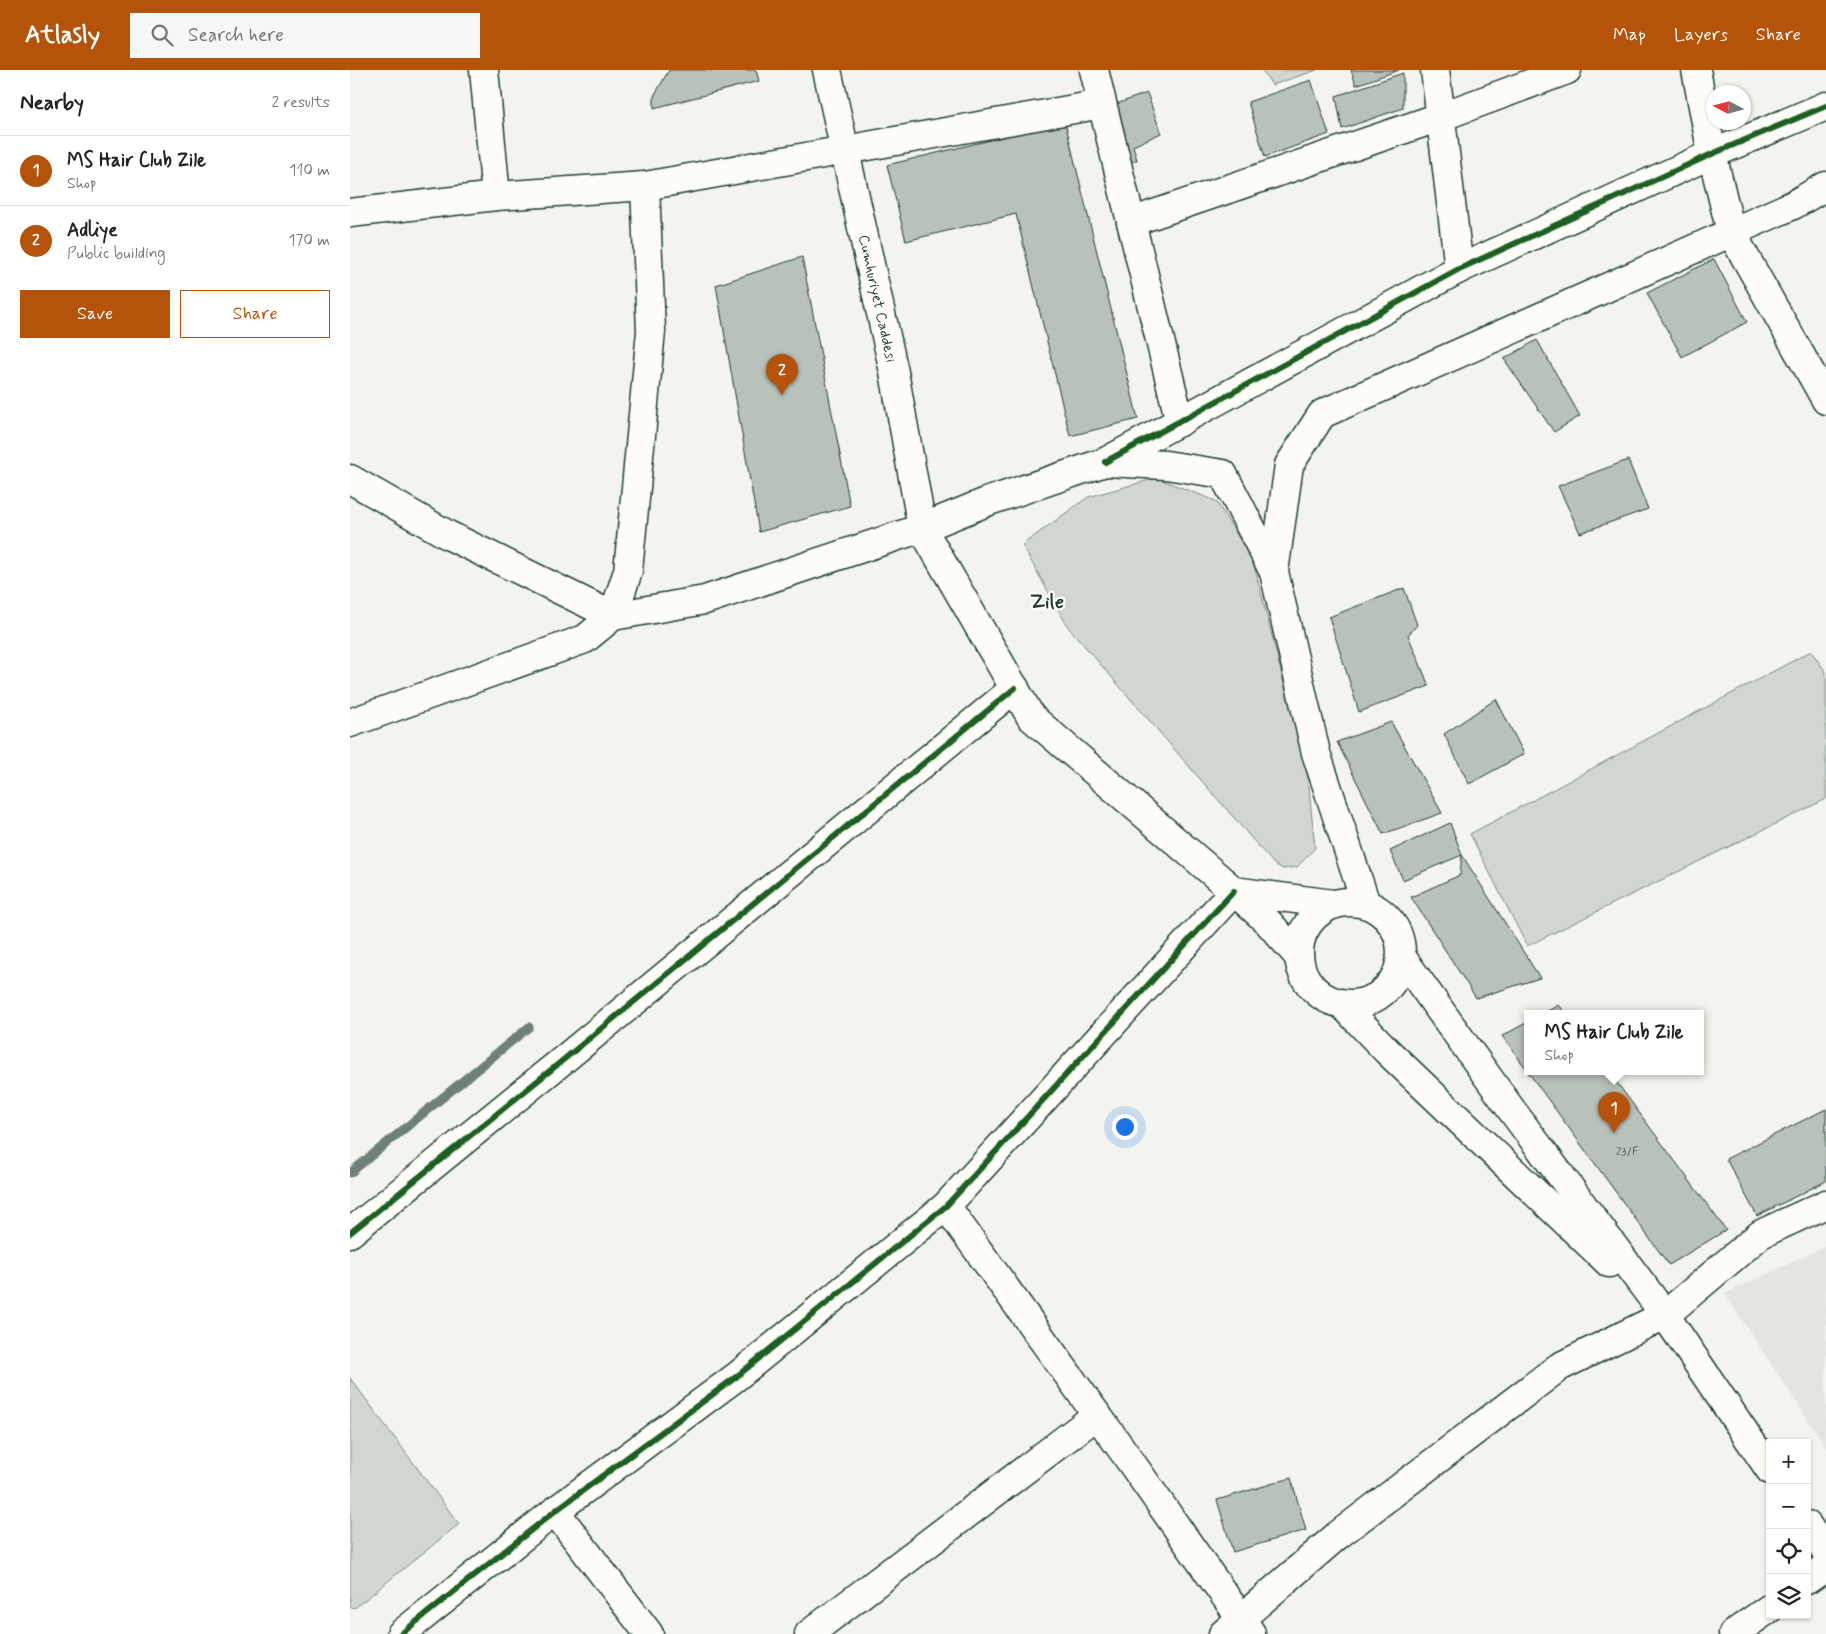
<!DOCTYPE html>
<meta charset="utf-8">
<style>
:root{--surface:#fff;--page:#f6f6f6;--text:#222;--muted:#767676;--line:#e0e0e0;--accent:#b45309}
body{margin:0;font-family:Mynerve,sans-serif;background:var(--page);color:var(--text)}
.controls{position:absolute;right:15px;bottom:15px;display:grid;overflow:hidden;border-radius:0px;box-shadow:0 1px 4px #0004}
.controls button{width:45px;height:45px;display:grid;place-items:center;padding:0;border:0;border-bottom:1px solid var(--line);background:var(--surface);color:var(--text);font:25px sans-serif}
.compass{position:absolute;left:1356px;top:15px;width:45px;height:45px;border-radius:50%;background:var(--surface);box-shadow:0 1px 4px #0004;rotate:276deg}
.you{position:absolute;left:774px;top:1056px;width:18px;height:18px;margin:-12px;border:4px solid #fff;border-radius:50%;background:#1a73e8;box-shadow:0 0 0 8px #1a73e833}
.badge{display:grid;place-items:center;width:32px;height:32px;border-radius:50%;background:var(--accent);color:#fff;font-size:16px;font-weight:700}
.pin{position:absolute;translate:-50% -41px;filter:drop-shadow(0 1px 2px #0008)}
.pin::after{content:'';position:absolute;top:26px;width:18px;height:15px;background:inherit;clip-path:polygon(0 0,100% 0,50% 100%)}
.popup{position:absolute;left:1174px;top:940px;width:180px;height:65px;box-sizing:border-box;display:grid;place-content:center;border-radius:0px;background:var(--surface);filter:drop-shadow(0 1px 4px #0005);font-size:16px;white-space:nowrap;color:var(--muted)}
.popup b{font-size:19px;color:var(--text)}
.popup::after{content:'';position:absolute;left:50%;top:100%;margin-left:-10px;border:10px solid transparent;border-top-color:var(--surface)}
.list{margin:0;padding:0;list-style:none}
h2{display:flex;justify-content:space-between;align-items:center;height:65px;margin:0;padding:0 20px;font-size:21px}
h2 small{font-size:16px;font-weight:400;color:var(--muted)}
.list li{display:grid;grid-template-columns:32px 1fr auto;gap:15px;align-items:center;box-sizing:border-box;height:70px;padding:0 20px;border-top:1px solid var(--line)}
.list b{display:block;font-size:19px;white-space:nowrap}
.list p{margin:0;font-size:16px;white-space:nowrap;color:var(--muted)}
.list em{font-size:16px;font-style:normal;color:var(--muted)}
.actions{display:flex;gap:10px;padding:15px 20px}
.actions a{flex:1;padding:11px 0;border:1px solid var(--accent);border-radius:0px;text-align:center;font-size:18px;color:var(--accent)}
.actions .main{background:var(--accent);color:#fff}
.icon{flex:none;width:28px;height:28px;fill:none;stroke:currentColor;stroke-width:2;stroke-linecap:round;stroke-linejoin:round}
.map{position:relative;flex:none;width:1476px;height:1564px;overflow:hidden}
header{display:flex;align-items:center;gap:30px;box-sizing:border-box;height:70px;padding:0 25px;background:var(--accent);color:#fff}
header strong{font-size:24px}
nav{display:flex;gap:28px;margin-inline-start:auto;font-size:18px}
.search{width:350px;height:45px;background:var(--page);display:flex;align-items:center;gap:12px;box-sizing:border-box;padding:0 18px;border-radius:0px;color:var(--muted);font-size:19px}
main{display:flex}
aside{flex:1;background:var(--surface)}
.map>svg:first-child{display:block}
</style>
<header>
<strong>Atlasly</strong>
<div class="search"><svg class="icon" aria-label="search" viewBox="0 0 24 24"><circle cx="10" cy="10" r="6"/><path d="M15 15l6 6"/></svg>Search here</div>
<nav><a>Map</a><a>Layers</a><a>Share</a></nav>
</header>
<main>
<aside>
<h2>Nearby<small>2 results</small></h2>
<ul class="list">
<li><span class="badge">1</span><div><b>MS Hair Club Zile</b><p>Shop</p></div><em>110 m</em></li>
<li><span class="badge">2</span><div><b>Adliye</b><p>Public building</p></div><em>170 m</em></li>
</ul>
<div class="actions"><a class="main">Save</a><a>Share</a></div>
</aside>
<div class="map">
<svg width="1476" height="1564" viewBox="0 0 1476 1564">
<rect width="100%" height="100%" fill="#f4f4ef"/>
<filter id="ink" filterUnits="userSpaceOnUse"><feTurbulence type="fractalNoise" baseFrequency=".02" numOctaves="2"/><feDisplacementMap in="SourceGraphic" scale="10" xChannelSelector="R" yChannelSelector="G"/><feConvolveMatrix kernelMatrix="1 2 1 2 8 2 1 2 1" color-interpolation-filters="sRGB"/></filter>
<g filter="url(#ink)">
<!-- built -->
<path fill="#e2e5df" d="M 1476,1176 L 1476,1377 L 1375,1224 Z"/>
<!-- green -->
<g fill="#d1d6d1" stroke="#788a82">
<path d="M 912,0 L 967,0 L 922,15 Z"/>
<path d="M 807,408 L 866,431 L 903,491 L 958,708 L 965,778 L 947,797 L 933,799 L 924,794 L 718,557 L 672,475 L 738,427 Z"/>
<path d="M 1461,581 L 1476,602 L 1476,729 L 1177,876 L 1120,764 Z"/>
<path d="M 0,1308 L 109,1454 L 6,1537 L 0,1538 Z"/>
</g>
<g fill="none" stroke-linecap="round" stroke-linejoin="round">
<!-- stream -->
<path stroke="#6e8179" stroke-width="9" d="M 0,1103 L 179,957"/>
</g>
<!-- building -->
<g fill="#b9c1bb" stroke="#1f3d34">
<path d="M 319,0 L 406,0 L 409,11 L 304,38 L 304,26 Z"/>
<path d="M 1001,0 L 1049,0 L 1006,15 Z"/>
<path d="M 1053,3 L 1053,38 L 992,59 L 986,26 Z"/>
<path d="M 961,10 L 979,64 L 915,87 L 898,32 Z"/>
<path d="M 797,23 L 811,63 L 783,76 L 787,90 L 773,94 L 758,37 Z"/>
<path d="M 715,52 L 788,349 L 720,366 L 666,144 L 556,171 L 537,95 Z"/>
<path d="M 452,187 L 500,436 L 409,462 L 366,215 Z"/>
<path d="M 1364,189 L 1397,252 L 1332,287 L 1297,223 Z"/>
<path d="M 1187,270 L 1230,346 L 1204,362 L 1154,289 Z"/>
<path d="M 1278,390 L 1298,439 L 1230,463 L 1208,416 Z"/>
<path d="M 1054,518 L 1067,555 L 1058,565 L 1079,616 L 1009,642 L 979,547 Z"/>
<path d="M 1146,629 L 1174,684 L 1119,714 L 1094,664 Z"/>
<path d="M 1041,652 L 1092,743 L 1033,764 L 987,672 Z"/>
<path d="M 1100,753 L 1112,785 L 1053,810 L 1040,781 Z"/>
<path d="M 1112,785 L 1190,908 L 1126,928 L 1061,827 L 1110,805 Z"/>
<path d="M 1209,935 L 1216,944 L 1192,944 Z"/>
<path d="M 1178,952 L 1178,1001 L 1152,966 Z"/>
<path d="M 1178,1002 L 1259,1002 L 1376,1160 L 1319,1195 Z"/>
<path d="M 1476,1039 L 1476,1111 L 1407,1146 L 1376,1089 Z"/>
<path d="M 941,1408 L 956,1460 L 883,1482 L 867,1430 Z"/>
</g>
<g fill="none" stroke-linecap="round" stroke-linejoin="round">
<defs>
<g id="minor">
<path d="M 134,0 L 146,126"/>
<path d="M 744,0 L 830,352"/>
<path d="M 1085,0 L 1109,199"/>
<path d="M 1346,0 L 1362,84 L 1381,162 L 1476,330"/>
<path d="M 0,143 L 146,126 L 295,116 L 752,34"/>
<path d="M 781,152 L 1090,47 L 1217,0"/>
<path d="M 755,392 L 1109,199 L 1362,84 L 1476,36"/>
<path d="M 0,409 L 98,465 L 263,546"/>
<path d="M 924,502 L 939,395 L 972,344 L 1443,135 L 1476,116"/>
<path d="M 263,546 L 278,501 L 301,261 L 295,116"/>
<path d="M 0,653 L 235,569 L 263,546 L 355,530 L 572,458"/>
<path d="M 596,1136 L 776,1385 L 901,1563"/>
<path d="M 0,1163 L 207,995 L 665,618"/>
<path d="M 205,1441 L 299,1564"/>
<path d="M 1457,1510 L 1476,1497"/>
<path d="M 51,1564 L 205,1441 L 386,1307 L 596,1136 L 884,821"/>
<path d="M 459,1564 L 747,1345"/>
<path d="M 873,1564 L 988,1465 L 1209,1297 L 1315,1245 L 1411,1164 L 1476,1134"/>
<path d="M 1383,1564 L 1420,1538"/>
</g>
<g id="major">
<path id="s1" d="M 477,0 L 544,302 L 572,458 L 681,647 L 884,821"/>
<path d="M 572,458 L 639,431 L 755,392 L 816,395 L 873,404 L 924,502 L 966,683 L 1016,834"/>
<circle cx="1000" cy="883" r="51"/>
<path d="M 1051,886 L 1163,1042 L 1315,1245 L 1420,1400"/>
<path d="M 949,887 L 918,852 L 884,821 L 983,834"/>
<path d="M 992,934 L 1037,981 L 1259,1193"/>
<path d="M 1457,1455 L 1476,1482"/>
</g>
</defs>
<!-- minor casing -->
<use href="#minor" stroke="#1f3d34" stroke-width="31"/>
<!-- major casing -->
<use href="#major" stroke="#1f3d34" stroke-width="31"/>
<!-- minor -->
<use href="#minor" stroke="#fdfcf7" stroke-width="28"/>
<!-- major -->
<use href="#major" stroke="#fdfcf7" stroke-width="28"/>
<defs>
<g id="cycleway">
<path d="M 755,392 L 1109,199 L 1362,84 L 1476,36"/>
<path d="M 0,1163 L 207,995 L 665,618"/>
<path d="M 51,1564 L 205,1441 L 386,1307 L 596,1136 L 884,821"/>
</g>
</defs>
<!-- cycleway casing -->
<use href="#cycleway" stroke="#fdfcf7" stroke-width="9"/>
<!-- cycleway -->
<use href="#cycleway" stroke="#1b5e20" stroke-width="6"/>
</g>
</g>
<g text-anchor="middle" stroke-width="4.5" stroke-linejoin="round" paint-order="stroke">
<!-- number labels -->
<g font-size="12" fill="#465e56">
<text x="1277" y="1085">23/F</text>
</g>
<!-- street labels -->
<g font-size="15" fill="#1f3d34" stroke="#fdfcf7">
<text dy="5" stroke="none"><textPath href="#s1" startOffset="234">Cumhuriyet Caddesi</textPath></text>
</g>
<!-- district labels -->
<g font-size="20" font-weight="bold" fill="#1f3d34" stroke="#fdfcf7">
<text x="697" y="538">Zile</text>
</g>
</g>
</svg>
<div class="controls">
<button>+</button>
<button>−</button>
<button><svg class="icon" aria-label="locate" viewBox="0 0 24 24"><circle cx="12" cy="12" r="6"/><path d="M12 2v4M12 18v4M2 12h4M18 12h4"/></svg></button>
<button><svg class="icon" aria-label="layers" viewBox="0 0 24 24"><path d="M12 4l9 5-9 5-9-5zM3 14l9 5 9-5"/></svg></button>
</div>
<svg class="compass" viewBox="-18 -18 36 36"><path d="M0-13l5 13h-10z" fill="#e53935"/><path d="M0 13l5-13h-10z" fill="#767676"/></svg>
<div class="you"></div>
<div class="pin badge" style="left:1264px;top:1063px">1</div>
<div class="popup"><b>MS Hair Club Zile</b>Shop</div>
<div class="pin badge" style="left:432px;top:325px">2</div>
</div>
</main>
